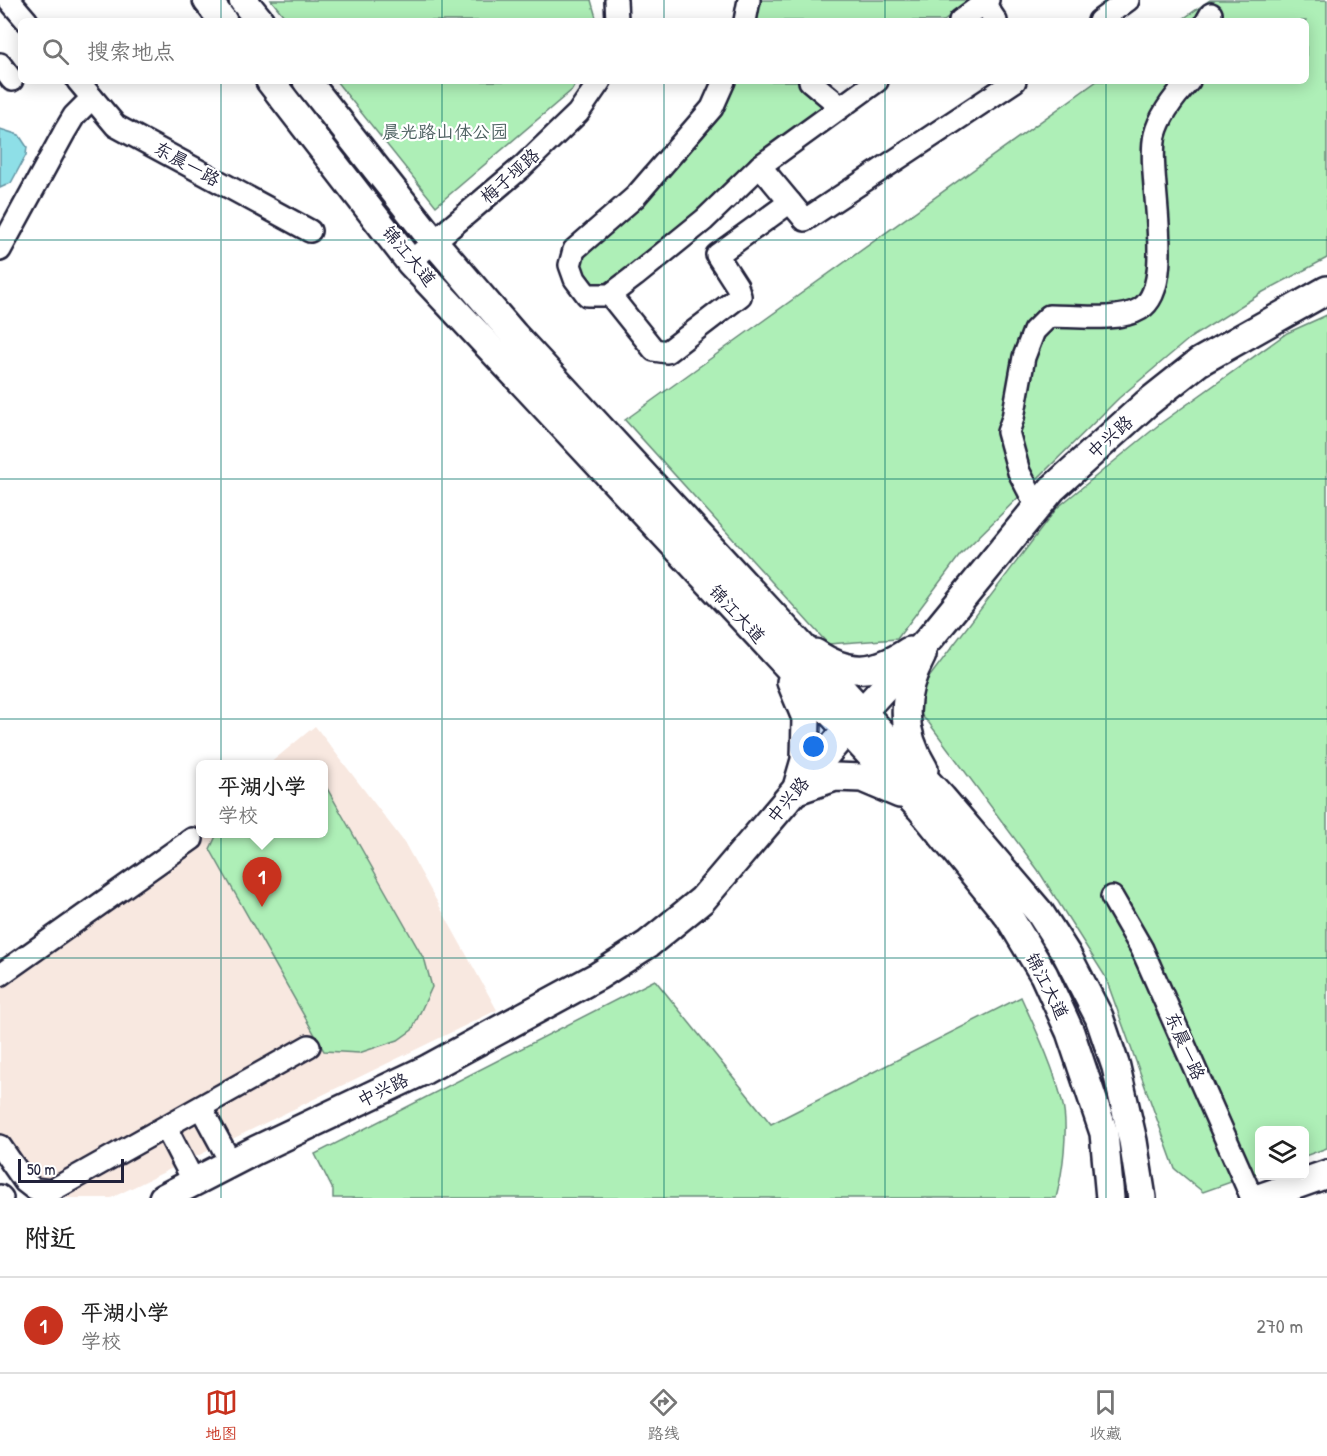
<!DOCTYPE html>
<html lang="zh">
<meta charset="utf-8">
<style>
:root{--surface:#fff;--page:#f6f6f6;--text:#222;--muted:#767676;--line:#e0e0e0;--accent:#c8321e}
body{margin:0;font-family:"Patrick Hand","LXGW WenKai TC",sans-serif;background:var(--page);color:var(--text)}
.controls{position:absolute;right:18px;bottom:18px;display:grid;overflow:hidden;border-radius:9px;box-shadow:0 3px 15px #0003}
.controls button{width:54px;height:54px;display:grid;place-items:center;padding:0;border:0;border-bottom:2px solid var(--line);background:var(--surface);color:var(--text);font:30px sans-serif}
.scale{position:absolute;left:18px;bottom:15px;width:106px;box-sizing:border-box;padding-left:6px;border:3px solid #22223b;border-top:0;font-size:16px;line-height:21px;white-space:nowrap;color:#22223b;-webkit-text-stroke:4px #fff;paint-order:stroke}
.you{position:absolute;left:814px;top:747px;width:21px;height:21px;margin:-15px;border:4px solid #fff;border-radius:50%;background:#1a73e8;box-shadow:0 0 0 9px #1a73e833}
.badge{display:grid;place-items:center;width:39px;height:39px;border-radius:50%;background:var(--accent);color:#fff;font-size:20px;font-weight:700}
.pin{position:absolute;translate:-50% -50px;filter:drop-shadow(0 2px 3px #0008)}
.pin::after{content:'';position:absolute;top:32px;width:21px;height:18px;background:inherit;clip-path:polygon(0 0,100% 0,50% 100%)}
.popup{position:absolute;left:196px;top:760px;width:132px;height:78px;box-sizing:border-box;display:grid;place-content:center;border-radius:9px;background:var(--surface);filter:drop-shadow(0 2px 4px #0005);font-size:20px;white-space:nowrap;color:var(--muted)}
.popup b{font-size:22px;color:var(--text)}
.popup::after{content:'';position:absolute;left:50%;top:100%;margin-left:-12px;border:12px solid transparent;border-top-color:var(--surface)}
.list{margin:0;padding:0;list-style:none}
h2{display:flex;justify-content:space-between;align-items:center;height:78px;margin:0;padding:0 24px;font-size:26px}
h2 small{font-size:20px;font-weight:400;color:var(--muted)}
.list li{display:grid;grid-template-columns:39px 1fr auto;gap:18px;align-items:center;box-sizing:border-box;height:96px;padding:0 24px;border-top:2px solid var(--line)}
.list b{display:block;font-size:22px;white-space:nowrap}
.list p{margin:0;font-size:20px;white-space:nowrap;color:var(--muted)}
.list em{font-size:20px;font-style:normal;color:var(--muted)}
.icon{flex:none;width:33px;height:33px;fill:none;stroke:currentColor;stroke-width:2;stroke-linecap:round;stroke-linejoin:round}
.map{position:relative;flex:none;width:1327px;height:1198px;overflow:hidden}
.search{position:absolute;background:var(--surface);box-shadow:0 3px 15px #0003;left:18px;right:18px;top:18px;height:66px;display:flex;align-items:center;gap:15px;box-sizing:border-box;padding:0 21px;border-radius:9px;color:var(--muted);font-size:22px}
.sheet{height:174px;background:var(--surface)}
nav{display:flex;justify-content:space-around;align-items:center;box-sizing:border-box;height:84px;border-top:2px solid var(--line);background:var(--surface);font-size:16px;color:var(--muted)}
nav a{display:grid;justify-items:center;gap:3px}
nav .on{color:var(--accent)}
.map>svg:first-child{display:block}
</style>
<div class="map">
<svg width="1327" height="1198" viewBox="0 0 1327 1198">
<rect width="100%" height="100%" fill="#fff"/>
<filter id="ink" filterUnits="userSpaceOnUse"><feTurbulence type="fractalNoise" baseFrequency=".0167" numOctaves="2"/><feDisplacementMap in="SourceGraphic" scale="12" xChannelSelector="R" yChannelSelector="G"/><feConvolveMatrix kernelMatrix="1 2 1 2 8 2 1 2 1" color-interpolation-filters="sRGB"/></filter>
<g filter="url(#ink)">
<!-- built -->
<path fill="#f8e8e0" d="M 315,726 L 404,842 L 497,1010 L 111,1198 L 25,1198 L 0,1169 L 0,965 L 169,849 L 200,822 L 200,834 L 324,834 L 324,764 L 269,764 Z"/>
<!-- green -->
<g fill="#aeefb7" stroke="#688879" stroke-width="1.5">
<path d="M 271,0 L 591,0 L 597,21 L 288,21 Z"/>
<path d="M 753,0 L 972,0 L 944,21 L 754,21 Z"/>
<path d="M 1210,0 L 1327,0 L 1327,258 L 1263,292 L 1190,338 L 1119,398 L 960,555 L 897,639 L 828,644 L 625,420 L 1097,81 L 1306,81 L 1306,21 L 1180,21 Z"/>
<path d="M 336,81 L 577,81 L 572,90 L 436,206 Z"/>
<path d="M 730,81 L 800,81 L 831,107 L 610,284 C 596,287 589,283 580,274 L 580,254 Z"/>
<path d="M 1327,315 L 1327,1148 L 1305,1156 L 1304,1130 L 1260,1130 L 1259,1172 L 1203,1192 L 1175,1169 L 1105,976 L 1038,870 L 929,723 L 909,704 L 1057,508 L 1161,423 L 1287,333 Z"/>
<path d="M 324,783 L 425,961 L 432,987 L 412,1030 L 398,1040 L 359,1053 L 324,1051 L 210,849 L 217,834 L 324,834 Z"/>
<path d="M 655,980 L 771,1124 L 1021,997 C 1036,1030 1053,1065 1062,1101 C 1069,1127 1063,1172 1056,1198 L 333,1198 L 333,1190 L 315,1154 Z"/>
</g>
<!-- water -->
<path fill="#8edfe7" stroke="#6393a2" stroke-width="1.5" d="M 0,129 L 19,135 L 27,147 L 26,155 L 11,183 L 0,188 Z"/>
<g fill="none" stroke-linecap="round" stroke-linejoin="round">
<defs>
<g id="minor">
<path d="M 9,0 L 27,21"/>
<path d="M 616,0 L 617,21"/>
<path d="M 984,3 L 996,21"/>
<path d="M 745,21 L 749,0"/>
<path d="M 960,21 L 988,0"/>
<path d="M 1099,21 L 1128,0"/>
<path d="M 1207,21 L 1211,14"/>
<path d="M 0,64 L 12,80"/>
<path d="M 78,81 L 116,126 L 310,231"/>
<path d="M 724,81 L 712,108 L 635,197 L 574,250 L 570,265 L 575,279 L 587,295 L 610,295 L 635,276 L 704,220 L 760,166 L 877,81"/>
<path d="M 810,81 L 841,107"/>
<path d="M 760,166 L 805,220 L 1015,81"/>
<path d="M 0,250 L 65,131 L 74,116 L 92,98"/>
<path d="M 410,262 L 523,166 L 578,113 L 600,81"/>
<path d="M 610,295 L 654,350 L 667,352 L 740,296 L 737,286 L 717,255 L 790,202"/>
<path d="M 1037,507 L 1019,472 L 1008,432 L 1013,418 L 1024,357 L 1034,331 L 1049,316 C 1074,316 1119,322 1140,309 C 1178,286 1146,175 1155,135 C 1160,115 1175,96 1189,81"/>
<path d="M 1112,897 L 1142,949 L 1252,1198"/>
<path d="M 0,975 L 192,839"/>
<path d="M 201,1108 L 231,1163"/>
<path d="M 166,1128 L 194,1182"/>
<path d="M 0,1146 L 25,1182 L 34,1189 L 51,1191 L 309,1046"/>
<path d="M 0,1196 L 2,1198"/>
</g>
<g id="major">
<path d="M 207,0 L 223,21"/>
<path d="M 243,0 L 260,21"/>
<path d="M 270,81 L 410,262 L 920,808 L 1009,917 L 1044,975 L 1070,1032 L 1104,1133 L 1110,1198"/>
<path d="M 307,81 L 434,242 L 514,335 L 942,798 L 1040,913 L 1067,955 L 1099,1017 L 1116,1067 L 1133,1141 L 1142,1198"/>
<path d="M 815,653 C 849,676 875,674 909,651"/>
<path d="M 922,655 C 901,694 900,731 924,769"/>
<path d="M 791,682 L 806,718 L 805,760 L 798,784"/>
<path d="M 797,790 L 835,777 L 862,778 L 900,794"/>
<path d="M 163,1198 L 256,1150 L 425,1070 L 598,976 L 648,944 L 702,900 L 862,712 L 930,638 L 1052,489 L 1146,404 L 1199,362 L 1327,290"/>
<path d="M 1259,1198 L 1327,1174"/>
</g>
</defs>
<!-- minor casing -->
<use href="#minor" stroke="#22223b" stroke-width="26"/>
<!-- major casing -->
<use href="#major" stroke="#22223b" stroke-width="32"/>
<!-- minor -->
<use href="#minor" stroke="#fff" stroke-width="21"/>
<!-- major -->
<use href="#major" stroke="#fff" stroke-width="27"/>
</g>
</g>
<!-- grid -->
<path fill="none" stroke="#0f766e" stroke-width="1.5" stroke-opacity="0.55" d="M 221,0 L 221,21M 442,0 L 442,21M 664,0 L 664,21M 885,0 L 885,21M 1106,0 L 1106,21M 221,81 L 221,1198M 442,81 L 442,1198M 664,81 L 664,1198M 885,81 L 885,1198M 1106,81 L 1106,1198M 0,240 L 1327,240M 0,479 L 1327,479M 0,719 L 1327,719M 0,958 L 1327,958"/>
<g text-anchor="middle" stroke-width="4.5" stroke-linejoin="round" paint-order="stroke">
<!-- park labels -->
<g font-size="18" fill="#4c6060" stroke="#fff">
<text x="445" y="138">晨光路山体公园</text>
</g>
<!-- street labels -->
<g font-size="18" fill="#22223b" stroke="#fff">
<text transform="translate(187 164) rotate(29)" y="6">东晨一路</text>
<text transform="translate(510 176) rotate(-42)" y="6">梅子垭路</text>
<text transform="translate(409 256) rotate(50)" y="6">锦江大道</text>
<text transform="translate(1110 437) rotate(-42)" y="6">中兴路</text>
<text transform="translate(737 614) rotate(47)" y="6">锦江大道</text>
<text transform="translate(788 800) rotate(-50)" y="6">中兴路</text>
<text transform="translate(1047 986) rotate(63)" y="6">锦江大道</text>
<text transform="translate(1185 1046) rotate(66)" y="6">东晨一路</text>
<text transform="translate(383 1090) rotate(-26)" y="6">中兴路</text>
</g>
</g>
</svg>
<div class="controls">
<button><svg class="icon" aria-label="layers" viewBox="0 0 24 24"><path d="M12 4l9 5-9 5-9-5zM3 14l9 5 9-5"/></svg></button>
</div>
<div class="scale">50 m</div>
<div class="you"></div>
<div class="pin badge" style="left:262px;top:907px">1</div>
<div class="popup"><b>平湖小学</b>学校</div>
<div class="search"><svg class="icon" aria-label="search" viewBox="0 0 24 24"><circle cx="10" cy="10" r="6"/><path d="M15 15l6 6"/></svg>搜索地点</div>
</div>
<section class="sheet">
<h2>附近<small></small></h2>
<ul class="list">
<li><span class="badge">1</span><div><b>平湖小学</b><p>学校</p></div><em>270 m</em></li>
</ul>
</section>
<nav>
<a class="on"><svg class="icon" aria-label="map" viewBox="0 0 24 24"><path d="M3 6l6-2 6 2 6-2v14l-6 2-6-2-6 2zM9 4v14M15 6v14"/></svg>地图</a>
<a><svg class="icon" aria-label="directions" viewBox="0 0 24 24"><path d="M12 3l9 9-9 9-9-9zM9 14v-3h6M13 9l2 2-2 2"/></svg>路线</a>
<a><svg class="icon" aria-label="saved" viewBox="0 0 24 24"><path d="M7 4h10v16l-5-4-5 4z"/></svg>收藏</a>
</nav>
